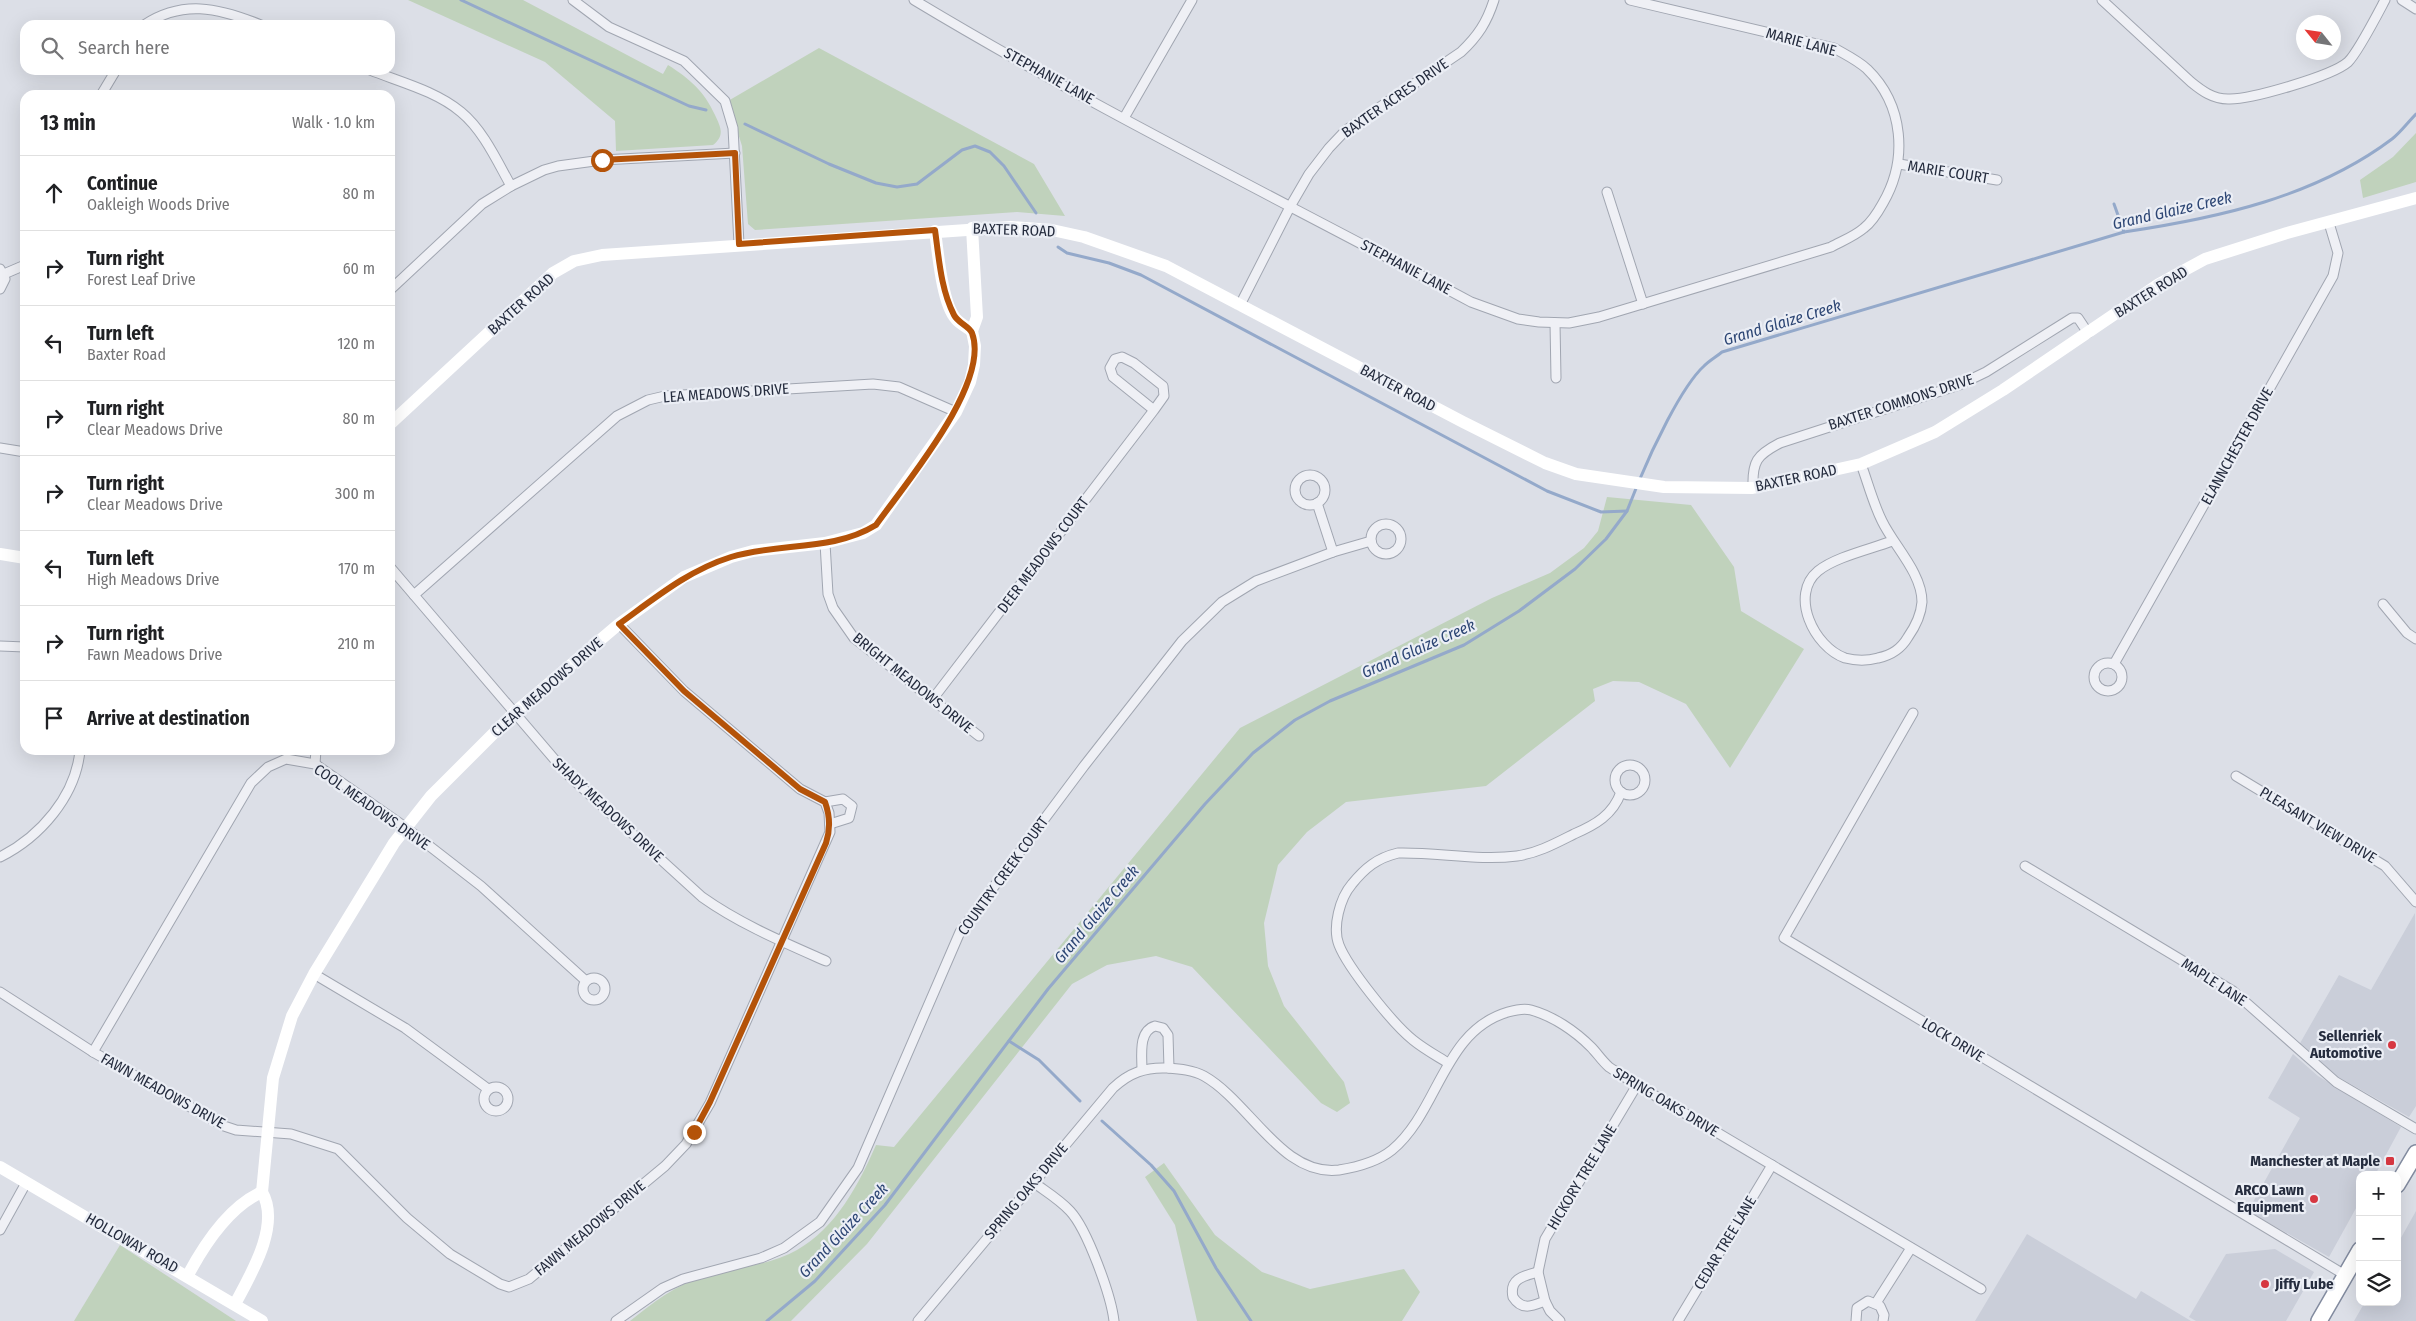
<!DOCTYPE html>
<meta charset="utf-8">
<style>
:root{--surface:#fff;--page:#f2f2f2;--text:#202124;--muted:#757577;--line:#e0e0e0}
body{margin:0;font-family:"Fira Sans Condensed",sans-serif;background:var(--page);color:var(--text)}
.controls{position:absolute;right:15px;bottom:15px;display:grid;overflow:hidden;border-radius:10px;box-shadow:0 5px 20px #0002}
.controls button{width:45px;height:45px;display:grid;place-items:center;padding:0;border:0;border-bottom:1px solid var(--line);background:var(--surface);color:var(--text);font:25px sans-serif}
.compass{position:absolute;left:2296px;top:15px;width:45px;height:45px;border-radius:50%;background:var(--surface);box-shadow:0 5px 20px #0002;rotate:300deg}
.stop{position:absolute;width:15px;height:15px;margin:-11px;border:4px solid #b45309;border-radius:50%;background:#fff}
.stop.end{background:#b45309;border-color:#fff;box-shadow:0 1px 5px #0008}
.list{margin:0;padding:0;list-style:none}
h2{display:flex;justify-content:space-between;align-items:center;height:65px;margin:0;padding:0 20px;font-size:21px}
h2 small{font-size:16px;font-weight:400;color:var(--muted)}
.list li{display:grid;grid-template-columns:32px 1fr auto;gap:15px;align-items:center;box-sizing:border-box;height:75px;padding:0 20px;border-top:1px solid var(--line)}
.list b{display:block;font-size:19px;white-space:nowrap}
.list p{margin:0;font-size:16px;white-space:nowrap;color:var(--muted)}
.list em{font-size:16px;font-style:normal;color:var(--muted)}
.icon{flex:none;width:28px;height:28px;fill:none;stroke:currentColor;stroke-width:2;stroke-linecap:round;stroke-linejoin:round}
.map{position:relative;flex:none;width:2416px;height:1321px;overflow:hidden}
.search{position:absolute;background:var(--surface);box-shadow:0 5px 20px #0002;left:20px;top:20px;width:375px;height:55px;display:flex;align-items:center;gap:12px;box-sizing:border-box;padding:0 18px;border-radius:15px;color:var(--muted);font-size:19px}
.panel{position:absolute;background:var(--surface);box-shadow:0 5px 20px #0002;left:20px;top:90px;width:375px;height:665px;border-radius:15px}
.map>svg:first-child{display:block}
</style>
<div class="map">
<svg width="2416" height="1321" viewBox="0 0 2416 1321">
<rect width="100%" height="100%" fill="#dcdfe7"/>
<!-- built -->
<g fill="#caced9">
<path d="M 2415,913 L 2416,1106 L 2409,1117 L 2340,1078 L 2299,1045 L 2339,975 L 2371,990 Z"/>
<path d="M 2293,1054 L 2318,1076 L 2401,1127 L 2375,1175 L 2360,1175 L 2360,1201 L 2329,1257 L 2248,1211 L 2300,1118 L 2268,1098 Z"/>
<path d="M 2416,1211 L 2416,1321 L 2354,1321 L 2365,1302 L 2397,1302 L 2397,1245 Z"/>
<path d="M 2027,1234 L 2136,1299 L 2141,1291 L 2191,1321 L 1975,1321 Z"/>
<path d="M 2275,1249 L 2314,1272 L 2286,1321 L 2196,1321 L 2189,1317 L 2226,1254 Z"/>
</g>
<!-- green -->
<g fill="#c0d2bc">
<path d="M 408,0 L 523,0 L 663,74 L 668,65 C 690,79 704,91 715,115 C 721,128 725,135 713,145 L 616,151 L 615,121 L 545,62 Z"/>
<path d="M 819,48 L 1034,164 L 1065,216 L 1017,212 L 755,230 L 748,224 L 742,146 L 728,101 Z"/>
<path d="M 2416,133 L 2416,182 L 2363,198 L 2360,180 L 2393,157 Z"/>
<path d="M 1607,497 L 1691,505 L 1734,567 L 1741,611 L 1804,649 L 1730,768 L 1686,704 L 1639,682 L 1613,681 L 1593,689 L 1595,701 L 1486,786 L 1346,802 L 1307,832 L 1278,865 L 1264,923 L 1268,966 L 1284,1006 L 1344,1082 L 1350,1103 L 1337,1112 L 1321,1103 L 1192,967 L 1156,956 L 1107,965 L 1072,984 L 867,1244 L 791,1321 L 630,1321 C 654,1302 675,1285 705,1276 C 735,1267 769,1266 797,1250 C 836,1228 859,1184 876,1145 L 894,1147 L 1240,728 L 1492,598 L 1550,573 L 1584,548 L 1598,531 Z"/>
<path d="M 1164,1163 L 1215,1235 L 1262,1272 L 1310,1289 L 1404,1269 L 1420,1292 L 1402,1321 L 1197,1321 L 1175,1225 L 1145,1177 Z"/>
<path d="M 120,1245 L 233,1319 L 236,1321 L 74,1321 Z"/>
</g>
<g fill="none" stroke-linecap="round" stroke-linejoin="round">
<!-- stream -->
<g stroke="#94a9ca" stroke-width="3">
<path d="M 461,0 L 689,106 L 706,110"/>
<path d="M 745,124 L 829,164 L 876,183 L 897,187 L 917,184 L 962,150 L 975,146 L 990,152 L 1004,166 L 1036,213"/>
<path d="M 2114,204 L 2124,232"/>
<path d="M 1058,247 L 1067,253 L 1109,263 L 1141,275 L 1547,491 L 1601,512 L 1627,511"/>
<path d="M 1639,481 C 1651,452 1681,387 1704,366 C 1709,361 1716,357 1722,352 L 2124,232 C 2218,218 2315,197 2392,139 C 2401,132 2408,122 2416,114"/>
<path d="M 1009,1041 L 1039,1060 L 1080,1101"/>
<path d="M 1102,1121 L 1151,1165 L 1174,1191 L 1216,1268 L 1251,1321"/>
<path d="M 767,1321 L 815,1281 L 885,1205 L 1048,989 L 1205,804 L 1253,753 L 1295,720 L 1330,701 L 1464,645 L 1519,611 L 1575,569 L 1606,539 L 1627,511 L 1637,486"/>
</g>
<defs>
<g id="street">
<path d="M 573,0 L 609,27 L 684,61 L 725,101 L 733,128 L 739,244"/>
<path d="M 914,0 C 1095,109 1285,202 1471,302 L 1518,319 L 1539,322 L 1569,323 L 1599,317 L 1831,247 C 1842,241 1855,236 1864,228 C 1872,222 1878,212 1883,203 C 1908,160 1904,105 1867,69 C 1857,60 1846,55 1834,48 L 1630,0"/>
<path d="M 2102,0 L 2191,82 C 2202,91 2213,99 2228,99 C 2250,100 2332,76 2348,62 C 2358,52 2377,15 2385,0"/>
<path d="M 2402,0 L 2416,9"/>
<path d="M 144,25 C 182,0 217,7 261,25"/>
<path d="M 370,70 C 400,82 436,91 461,112 C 483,130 497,161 511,186"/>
<path d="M 101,95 L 116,70"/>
<path d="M 1124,118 L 1192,0"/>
<path d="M 1899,164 L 1997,180"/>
<path d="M 1607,192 L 1643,304"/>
<path d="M 0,269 L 5,279 L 0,289"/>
<path d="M 4,274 L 25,265"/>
<path d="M 390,290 L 482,204 L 511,186 L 544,170 L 558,166 L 602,160 L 735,153"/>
<path d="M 1240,305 L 1291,205 L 1309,174 L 1329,148 L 1346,130 L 1461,52 C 1478,36 1487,22 1494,0"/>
<path d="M 1555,323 L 1556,378"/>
<path d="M 0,448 L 25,452"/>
<path d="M 1861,464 C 1868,483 1873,503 1882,521 C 1894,546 1922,573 1922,602 C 1921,615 1915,627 1908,637 C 1901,649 1892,655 1878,658 C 1867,661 1857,661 1845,658 C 1814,647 1789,595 1818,571 C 1835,557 1871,549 1892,541"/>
<circle cx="1310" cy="490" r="15"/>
<path d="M 1753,488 C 1752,461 1757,455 1780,443 L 1959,385 L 1986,372 L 2072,318 L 2078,318 L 2088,333"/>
<path d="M 1317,503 L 1333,552"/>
<circle cx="1386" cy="539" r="15"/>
<path d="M 825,543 L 828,594 L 833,608 L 854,638 L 979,736"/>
<path d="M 390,567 L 567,774 L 702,897 C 740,924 783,942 826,961"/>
<path d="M 414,595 L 617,416 L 648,400 L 665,396 L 873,384 L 899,387 L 956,412"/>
<path d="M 2383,604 L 2407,633 L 2416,639"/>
<path d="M 0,646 L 25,647"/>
<circle cx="2108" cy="677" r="14"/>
<path d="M 2114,664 L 2333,276 L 2338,253 L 2329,223"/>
<path d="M 932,700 L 1154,410 L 1164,396 L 1163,386 L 1134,363 L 1122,357 L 1115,359 L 1110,368 L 1113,377 L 1154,410"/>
<path d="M 1913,713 L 1784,938 L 2345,1275"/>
<path d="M 315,764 L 316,750"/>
<circle cx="1630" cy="780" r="15"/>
<path d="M 2236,776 L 2385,866 L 2416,902"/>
<path d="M 825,802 L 843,799 L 852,806 L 849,818 L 830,824"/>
<path d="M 0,857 C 40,837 76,796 80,750"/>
<path d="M 2025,866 L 2233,991 L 2336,1082 L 2416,1129"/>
<path d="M 314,974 L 405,1028 L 488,1089"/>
<circle cx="594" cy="989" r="11"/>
<path d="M 0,992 L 93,1052 L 224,1126 L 236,1130 L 291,1134 L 338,1149 L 407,1218 L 450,1254 L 500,1284 L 509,1287 L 529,1279 L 665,1166 L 686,1144 L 710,1103 L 830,832 L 829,813 L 825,802 L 800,789 L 684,691 L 619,624"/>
<path d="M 93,1052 L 251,783 L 268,767 L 286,759 L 315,764 L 405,827 L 481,886 L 586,981"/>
<path d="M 1448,1063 C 1437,1056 1424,1049 1413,1040 C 1393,1024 1348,968 1339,945 C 1332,927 1340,898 1352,884 C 1365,868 1377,858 1398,853 C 1437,852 1479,861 1517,856 C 1538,853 1556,843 1574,834 C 1595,825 1613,815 1621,792"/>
<path d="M 1142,1070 C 1142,1056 1138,1031 1155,1026 L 1163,1028 L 1168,1035 L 1169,1068"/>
<circle cx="496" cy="1099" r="12"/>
<path d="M 1033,1182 C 1045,1191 1059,1199 1070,1211 C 1087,1229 1111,1295 1114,1321"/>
<path d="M 0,1230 L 26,1183"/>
<path d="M 1538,1272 C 1523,1276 1509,1279 1513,1297 C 1522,1311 1532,1306 1545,1301"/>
<path d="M 1876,1303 L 1911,1248"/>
<path d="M 616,1321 L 663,1288 L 683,1279 L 761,1258 L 784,1248 L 820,1222 L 858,1168 L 960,932 L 1084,766 L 1182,641 L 1222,602 L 1256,581 L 1333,552 L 1371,541"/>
<path d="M 918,1321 L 1113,1088 C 1129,1073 1145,1067 1167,1068 C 1180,1069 1193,1070 1204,1076 C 1250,1102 1282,1177 1339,1170 C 1358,1167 1377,1162 1392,1150 C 1439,1111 1443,1031 1508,1012 C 1515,1010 1524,1008 1531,1010 C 1553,1016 1575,1031 1591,1047 C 1597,1053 1602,1061 1609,1067 C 1618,1073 1628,1079 1637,1085 L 1981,1289"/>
<path d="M 1560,1321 L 1550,1311 L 1545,1301 L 1538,1272 L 1545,1239 L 1637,1085"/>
<path d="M 1678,1321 L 1772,1165"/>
<path d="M 1856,1321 L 1857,1308 L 1868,1301 L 1880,1306 L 1884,1315 L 1883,1321"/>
</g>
<g id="highway">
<path d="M 2397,1185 L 2416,1153"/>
<path d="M 2319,1321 L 2360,1250"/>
</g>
</defs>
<!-- street casing -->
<use href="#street" stroke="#a1a6b1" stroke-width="11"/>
<!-- highway casing -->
<use href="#highway" stroke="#828b9f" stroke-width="18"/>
<!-- street -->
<use href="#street" stroke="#eff0f5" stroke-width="9"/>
<!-- secondary -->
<g stroke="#fff" stroke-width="12">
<path d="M 935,231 C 938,252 942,304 956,319 C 960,324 967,327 972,331"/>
<path d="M 390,424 L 553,273 L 574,261 L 602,255 L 1011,227 L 1052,230 L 1084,237 L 1166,266 L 1463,422 L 1545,463 L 1576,474 L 1664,487 L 1753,488 L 1861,464 L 1935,432 L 2003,390 L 2159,284 L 2205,259 L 2287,233 L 2416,198"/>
<path d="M 0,554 L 25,558"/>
<path d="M 0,1167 L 262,1321"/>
<path d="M 188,1275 C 204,1245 230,1206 262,1192"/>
<path d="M 235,1304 C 251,1274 281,1225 262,1192 L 273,1078 L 292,1016 L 314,974 L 394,843 L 431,796 L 514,713 L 619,624 L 684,577 L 731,557 L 753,551 L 825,543 L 863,533 L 876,525 L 956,412 L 970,382 L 974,365 L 975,346 L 972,331 L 977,317 L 972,228"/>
</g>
<!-- highway -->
<use href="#highway" stroke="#fff" stroke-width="15"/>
</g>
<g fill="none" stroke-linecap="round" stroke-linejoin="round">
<!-- route -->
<path stroke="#b45309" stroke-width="6" d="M 602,160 L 735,153 L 739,244 L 935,230 C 939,259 941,290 954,315 C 958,323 969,326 972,333 C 991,383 905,484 876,525 C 832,552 779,542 731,557 C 689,570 655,598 619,624 L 684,691 L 800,789 L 825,802 C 830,816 831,828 826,843 L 710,1102 L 694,1132"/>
</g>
<!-- markers -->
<g fill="#d63741" stroke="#ebeef5" stroke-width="2">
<circle cx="2392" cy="1045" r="5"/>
<rect x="2385" y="1156" width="10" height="10" rx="2.5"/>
<circle cx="2314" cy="1199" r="5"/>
<circle cx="2265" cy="1284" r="5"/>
</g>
<g text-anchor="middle" stroke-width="4.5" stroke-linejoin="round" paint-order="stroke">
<!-- street labels -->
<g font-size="15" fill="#252c3e" stroke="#ebeef5">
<text transform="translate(1801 42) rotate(15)" y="5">MARIE LANE</text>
<text transform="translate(1049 76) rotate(29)" y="5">STEPHANIE LANE</text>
<text transform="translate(1395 98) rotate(-35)" y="5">BAXTER ACRES DRIVE</text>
<text transform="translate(1948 172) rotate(9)" y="5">MARIE COURT</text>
<text transform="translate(1014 230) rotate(2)" y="5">BAXTER ROAD</text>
<text transform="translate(1406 267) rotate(28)" y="5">STEPHANIE LANE</text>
<text transform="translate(2151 292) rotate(-32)" y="5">BAXTER ROAD</text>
<text transform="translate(521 304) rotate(-42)" y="5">BAXTER ROAD</text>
<text transform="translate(1398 388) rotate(28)" y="5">BAXTER ROAD</text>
<text transform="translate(726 393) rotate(-4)" y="5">LEA MEADOWS DRIVE</text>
<text transform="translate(1901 402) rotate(-18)" y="5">BAXTER COMMONS DRIVE</text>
<text transform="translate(2237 446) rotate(-61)" y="5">ELANNCHESTER DRIVE</text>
<text transform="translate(1796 478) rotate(-12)" y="5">BAXTER ROAD</text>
<text transform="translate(1043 555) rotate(-53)" y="5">DEER MEADOWS COURT</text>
<text transform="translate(913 683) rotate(39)" y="5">BRIGHT MEADOWS DRIVE</text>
<text transform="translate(547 687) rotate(-41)" y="5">CLEAR MEADOWS DRIVE</text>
<text transform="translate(372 807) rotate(35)" y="5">COOL MEADOWS DRIVE</text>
<text transform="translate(608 810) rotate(43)" y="5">SHADY MEADOWS DRIVE</text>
<text transform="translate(2318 825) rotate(31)" y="5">PLEASANT VIEW DRIVE</text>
<text transform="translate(1003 876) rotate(-54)" y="5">COUNTRY CREEK COURT</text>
<text transform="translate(2214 982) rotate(33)" y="5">MAPLE LANE</text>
<text transform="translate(1953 1040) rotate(31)" y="5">LOCK DRIVE</text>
<text transform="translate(163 1091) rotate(29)" y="5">FAWN MEADOWS DRIVE</text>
<text transform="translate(1666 1102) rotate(31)" y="5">SPRING OAKS DRIVE</text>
<text transform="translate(1582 1177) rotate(-59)" y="5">HICKORY TREE LANE</text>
<text transform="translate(1026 1191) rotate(-50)" y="5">SPRING OAKS DRIVE</text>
<text transform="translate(590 1228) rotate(-40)" y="5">FAWN MEADOWS DRIVE</text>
<text transform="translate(132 1243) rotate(30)" y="5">HOLLOWAY ROAD</text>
<text transform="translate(1725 1243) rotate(-59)" y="5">CEDAR TREE LANE</text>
</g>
<!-- poi labels -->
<g font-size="15" font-weight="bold" fill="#252c3e" stroke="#ebeef5" text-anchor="end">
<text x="2382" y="1041">Sellenriek<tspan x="2382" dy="17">Automotive</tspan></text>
<text x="2380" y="1166">Manchester at Maple</text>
<text x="2304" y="1195">ARCO Lawn<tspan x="2304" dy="17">Equipment</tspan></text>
<text x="2275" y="1289" text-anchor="start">Jiffy Lube</text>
</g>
<!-- water labels -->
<g font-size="16" font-style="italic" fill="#2d4674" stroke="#ebeef5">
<text transform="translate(2172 210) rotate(-13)" y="6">Grand Glaize Creek</text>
<text transform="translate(1782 322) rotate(-17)" y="6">Grand Glaize Creek</text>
<text transform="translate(1418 648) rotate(-24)" y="6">Grand Glaize Creek</text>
<text transform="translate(1096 914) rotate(-50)" y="6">Grand Glaize Creek</text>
<text transform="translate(843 1230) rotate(-47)" y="6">Grand Glaize Creek</text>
</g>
</g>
</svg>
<div class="controls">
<button>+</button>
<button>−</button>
<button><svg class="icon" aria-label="layers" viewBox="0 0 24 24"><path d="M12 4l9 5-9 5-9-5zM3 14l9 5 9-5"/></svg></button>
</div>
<svg class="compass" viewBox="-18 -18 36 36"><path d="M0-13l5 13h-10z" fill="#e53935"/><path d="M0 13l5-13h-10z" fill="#757577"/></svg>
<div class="stop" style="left:602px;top:160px"></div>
<div class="stop end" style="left:694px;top:1132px"></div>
<div class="search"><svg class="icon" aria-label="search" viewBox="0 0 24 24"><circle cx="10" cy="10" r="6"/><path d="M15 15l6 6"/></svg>Search here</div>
<section class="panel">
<h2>13 min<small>Walk · 1.0 km</small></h2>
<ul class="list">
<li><svg class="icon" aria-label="ahead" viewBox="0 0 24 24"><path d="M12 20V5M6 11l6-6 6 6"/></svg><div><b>Continue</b><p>Oakleigh Woods Drive</p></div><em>80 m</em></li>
<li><svg class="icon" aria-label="right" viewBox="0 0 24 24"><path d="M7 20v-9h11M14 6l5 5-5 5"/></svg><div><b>Turn right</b><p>Forest Leaf Drive</p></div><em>60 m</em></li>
<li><svg class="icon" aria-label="left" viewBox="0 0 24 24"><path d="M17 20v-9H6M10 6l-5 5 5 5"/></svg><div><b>Turn left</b><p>Baxter Road</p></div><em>120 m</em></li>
<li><svg class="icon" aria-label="right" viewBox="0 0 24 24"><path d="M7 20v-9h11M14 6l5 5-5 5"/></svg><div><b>Turn right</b><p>Clear Meadows Drive</p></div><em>80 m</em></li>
<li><svg class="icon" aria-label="right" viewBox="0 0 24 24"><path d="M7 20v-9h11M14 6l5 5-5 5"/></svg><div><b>Turn right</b><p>Clear Meadows Drive</p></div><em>300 m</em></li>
<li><svg class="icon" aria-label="left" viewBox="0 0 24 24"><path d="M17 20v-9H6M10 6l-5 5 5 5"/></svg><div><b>Turn left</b><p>High Meadows Drive</p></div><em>170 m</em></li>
<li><svg class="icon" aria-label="right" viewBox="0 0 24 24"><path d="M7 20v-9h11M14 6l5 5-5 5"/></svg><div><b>Turn right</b><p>Fawn Meadows Drive</p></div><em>210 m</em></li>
<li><svg class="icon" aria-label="arrive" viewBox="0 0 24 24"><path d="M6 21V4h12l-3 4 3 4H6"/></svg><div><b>Arrive at destination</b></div></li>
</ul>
</section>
</div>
